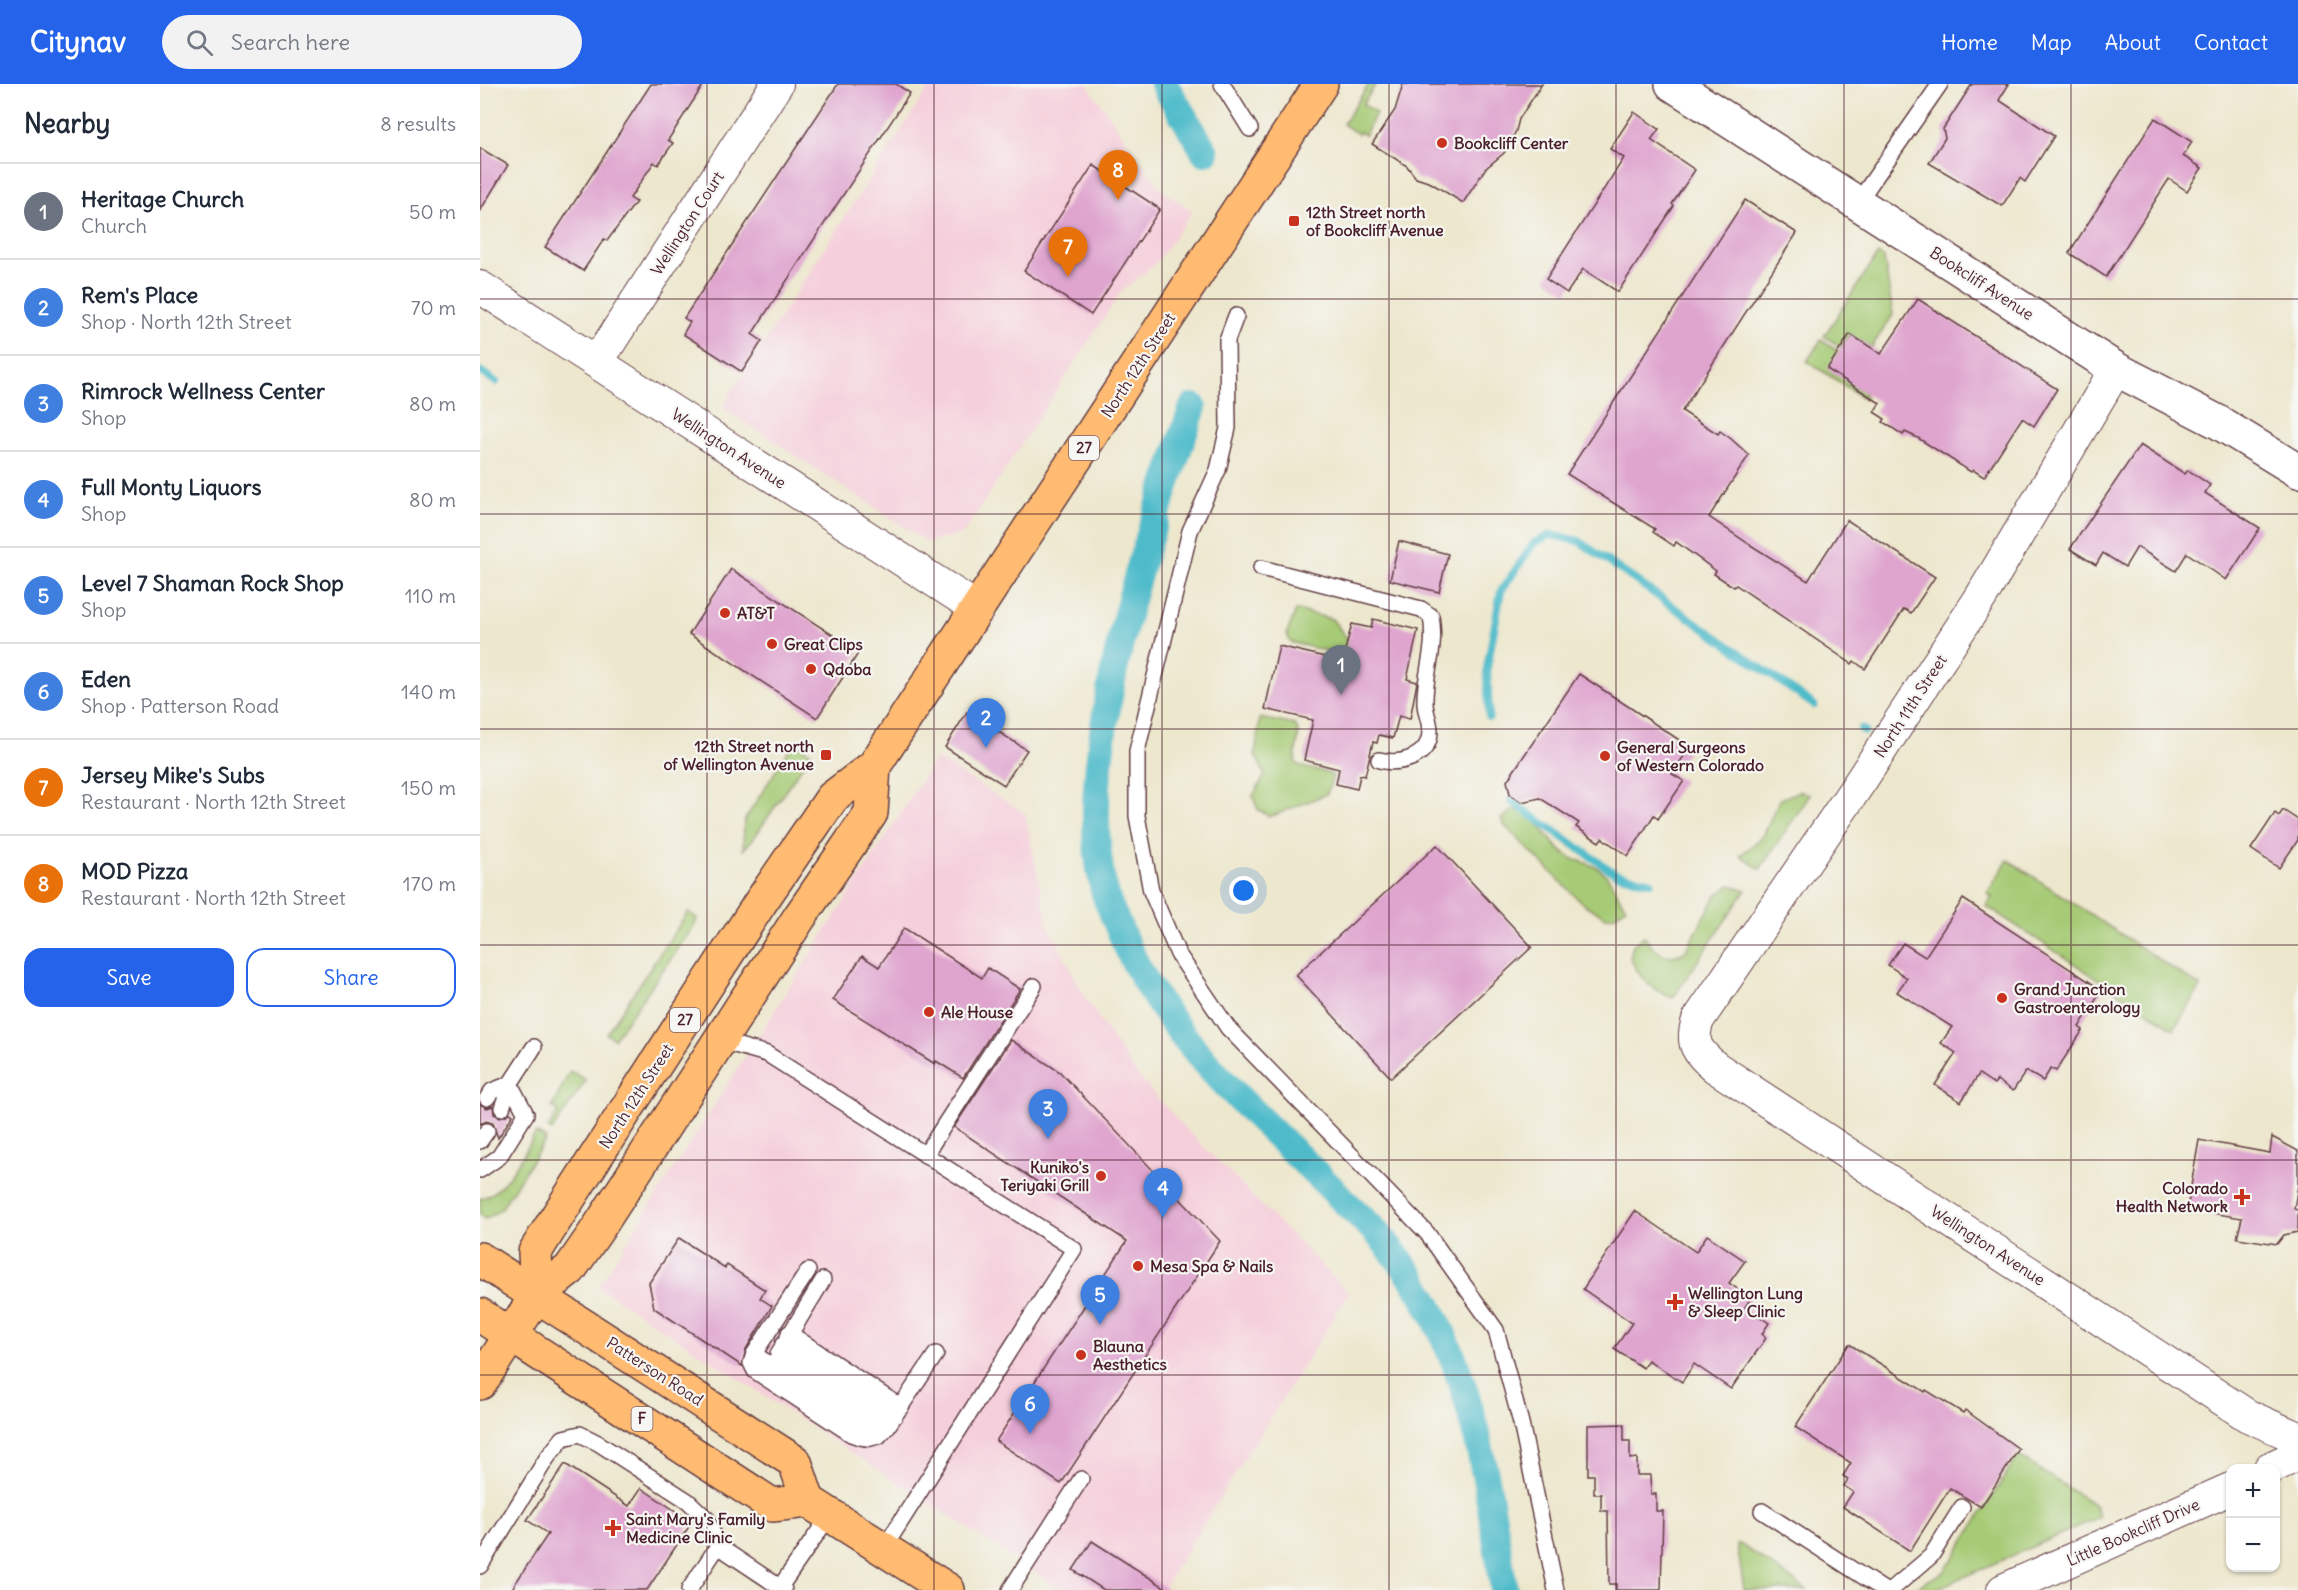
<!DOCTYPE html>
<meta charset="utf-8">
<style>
:root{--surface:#fff;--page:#f2f2f3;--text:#1f2937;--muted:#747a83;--line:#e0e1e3;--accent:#2563eb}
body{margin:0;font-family:Delius,sans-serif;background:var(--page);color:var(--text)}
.controls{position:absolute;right:18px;bottom:18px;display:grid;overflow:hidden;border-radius:12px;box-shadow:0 2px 4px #0004}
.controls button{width:54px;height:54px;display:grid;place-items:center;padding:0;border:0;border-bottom:2px solid var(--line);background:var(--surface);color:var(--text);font:30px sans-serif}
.you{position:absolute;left:764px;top:807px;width:21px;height:21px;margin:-15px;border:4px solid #fff;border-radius:50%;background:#1a73e8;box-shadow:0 0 0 9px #1a73e833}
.badge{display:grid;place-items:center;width:39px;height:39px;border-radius:50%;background:var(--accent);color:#fff;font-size:20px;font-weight:700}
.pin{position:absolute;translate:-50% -50px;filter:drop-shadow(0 2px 3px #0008)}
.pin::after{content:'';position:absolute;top:32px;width:21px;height:18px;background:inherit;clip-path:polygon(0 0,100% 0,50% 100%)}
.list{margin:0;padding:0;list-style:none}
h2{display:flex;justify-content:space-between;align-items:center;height:78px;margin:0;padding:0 24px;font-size:26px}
h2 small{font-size:20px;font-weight:400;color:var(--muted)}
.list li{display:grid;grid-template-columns:39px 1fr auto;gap:18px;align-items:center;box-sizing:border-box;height:96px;padding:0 24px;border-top:2px solid var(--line)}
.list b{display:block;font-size:22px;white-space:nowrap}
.list p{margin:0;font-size:20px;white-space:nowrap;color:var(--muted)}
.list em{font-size:20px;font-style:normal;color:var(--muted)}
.actions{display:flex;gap:12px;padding:18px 24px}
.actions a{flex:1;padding:14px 0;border:2px solid var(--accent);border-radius:18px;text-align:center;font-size:21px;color:var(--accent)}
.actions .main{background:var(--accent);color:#fff}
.icon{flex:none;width:33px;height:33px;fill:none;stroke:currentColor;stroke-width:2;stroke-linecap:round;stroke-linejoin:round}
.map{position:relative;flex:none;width:1818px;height:1506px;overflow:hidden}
header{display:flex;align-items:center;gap:36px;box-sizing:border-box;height:84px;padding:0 30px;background:var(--accent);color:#fff}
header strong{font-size:28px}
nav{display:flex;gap:33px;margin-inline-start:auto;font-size:21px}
.search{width:420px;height:54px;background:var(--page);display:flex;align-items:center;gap:15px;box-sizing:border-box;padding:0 21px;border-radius:33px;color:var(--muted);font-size:22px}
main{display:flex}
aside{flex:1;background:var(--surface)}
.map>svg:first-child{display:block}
</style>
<header>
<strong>Citynav</strong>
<div class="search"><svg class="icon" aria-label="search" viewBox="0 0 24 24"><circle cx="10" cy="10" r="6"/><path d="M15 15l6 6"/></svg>Search here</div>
<nav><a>Home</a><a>Map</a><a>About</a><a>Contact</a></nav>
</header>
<main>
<aside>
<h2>Nearby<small>8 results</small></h2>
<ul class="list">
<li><span class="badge" style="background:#6b7280">1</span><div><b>Heritage Church</b><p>Church</p></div><em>50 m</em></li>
<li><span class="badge" style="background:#3f7fe0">2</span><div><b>Rem's Place</b><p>Shop · North 12th Street</p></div><em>70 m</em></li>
<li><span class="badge" style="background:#3f7fe0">3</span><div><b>Rimrock Wellness Center</b><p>Shop</p></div><em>80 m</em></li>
<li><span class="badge" style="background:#3f7fe0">4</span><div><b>Full Monty Liquors</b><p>Shop</p></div><em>80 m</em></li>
<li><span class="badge" style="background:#3f7fe0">5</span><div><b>Level 7 Shaman Rock Shop</b><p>Shop</p></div><em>110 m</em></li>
<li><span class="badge" style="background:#3f7fe0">6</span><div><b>Eden</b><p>Shop · Patterson Road</p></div><em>140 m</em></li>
<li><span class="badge" style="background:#e8710a">7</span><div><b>Jersey Mike's Subs</b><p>Restaurant · North 12th Street</p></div><em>150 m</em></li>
<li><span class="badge" style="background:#e8710a">8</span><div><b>MOD Pizza</b><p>Restaurant · North 12th Street</p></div><em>170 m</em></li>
</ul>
<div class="actions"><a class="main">Save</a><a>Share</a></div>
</aside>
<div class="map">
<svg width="1818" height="1506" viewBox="0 0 1818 1506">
<rect width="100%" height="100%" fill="#f6f6f2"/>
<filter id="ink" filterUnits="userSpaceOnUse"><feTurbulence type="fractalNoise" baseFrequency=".0167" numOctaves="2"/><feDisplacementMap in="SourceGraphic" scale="12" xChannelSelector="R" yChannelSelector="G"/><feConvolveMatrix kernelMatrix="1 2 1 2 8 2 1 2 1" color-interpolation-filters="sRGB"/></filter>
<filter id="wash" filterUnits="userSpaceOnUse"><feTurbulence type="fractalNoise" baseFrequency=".008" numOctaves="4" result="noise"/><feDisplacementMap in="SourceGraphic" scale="24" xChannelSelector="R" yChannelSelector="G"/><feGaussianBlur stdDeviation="1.35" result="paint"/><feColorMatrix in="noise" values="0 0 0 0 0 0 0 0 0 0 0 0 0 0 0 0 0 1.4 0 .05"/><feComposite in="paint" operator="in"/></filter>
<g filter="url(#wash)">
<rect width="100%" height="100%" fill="#ede7cd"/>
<!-- built -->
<g fill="#f5cfdb">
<path d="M 451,0 L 607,0 L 681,106 L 713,127 L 676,179 L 641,208 L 483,450 L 447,458 L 242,323 Z"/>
<path d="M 456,674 L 545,729 L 568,841 L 608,918 L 656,990 L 702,1041 L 869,1209 L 682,1506 L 582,1506 L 118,1203 Z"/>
</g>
<!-- green -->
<g fill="#a6ca74" stroke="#787450" stroke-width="1.5">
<path d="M 889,0 L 896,0 L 883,20 L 896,29 L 885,51 L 880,48 L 878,50 L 863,40 Z"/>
<path d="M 1398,170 L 1404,174 L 1413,231 L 1391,264 L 1369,250 L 1361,263 L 1344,252 Z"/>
<path d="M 1341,256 L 1382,283 L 1385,315 L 1327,277 Z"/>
<path d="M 816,526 L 852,535 L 884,576 L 810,558 L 807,549 Z"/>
<path d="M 780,634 L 815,641 C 824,653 812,666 816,679 C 827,688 842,683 853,692 L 847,710 L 795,731 L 789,732 L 778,726 L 773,712 L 785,691 L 775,671 Z"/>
<path d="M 314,658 L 331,669 L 274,754 L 263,766 L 264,737 Z"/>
<path d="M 1319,707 L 1330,711 L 1280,785 L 1260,772 L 1283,752 L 1299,716 Z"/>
<path d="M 1033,726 C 1059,730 1064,752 1082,768 C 1094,779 1112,777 1123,788 C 1134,798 1137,813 1146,823 L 1134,832 L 1126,833 L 1103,820 L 1025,742 L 1021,735 Z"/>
<path d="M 1528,776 L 1721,903 L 1694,945 L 1506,822 L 1512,813 L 1507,809 Z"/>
<path d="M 1250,801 L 1266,806 L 1193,914 C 1171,906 1160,895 1150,874 L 1153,861 L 1164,852 C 1175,867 1186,878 1205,868 L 1236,812 Z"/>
<path d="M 208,828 L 217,834 L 215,841 L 134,955 L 126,950 Z"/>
<path d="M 90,987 L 106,996 L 72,1047 L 68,1044 L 79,1027 L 72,1023 Z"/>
<path d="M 56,1049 L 66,1055 L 21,1125 L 6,1135 L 0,1132 L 0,1114 C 23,1112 44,1068 56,1049 Z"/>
<path d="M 1538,1372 L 1615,1421 L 1620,1433 L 1454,1506 L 1431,1506 L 1465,1487 Z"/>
<path d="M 1257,1460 L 1260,1460 L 1327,1506 L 1264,1506 Z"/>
</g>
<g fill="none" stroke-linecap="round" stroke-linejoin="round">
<!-- stream -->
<g stroke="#4fbbca" stroke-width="8">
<path d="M 0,287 L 16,298"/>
<path d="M 1009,633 L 1007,584 L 1021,507 L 1054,459 L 1070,451 L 1099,457 L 1334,621"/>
<path d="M 1381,645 L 1385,647"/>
<path d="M 1031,717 L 1136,790 L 1171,798"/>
</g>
<!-- canal -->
<g stroke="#4fbbca" stroke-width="28">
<path d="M 684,0 L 725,68"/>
<path d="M 713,323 C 678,422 645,520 627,623 C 617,682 610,743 623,802 C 626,817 634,832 640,846 C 683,954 778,1031 858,1111 C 873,1127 891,1141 905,1158 C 990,1258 1005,1382 1024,1506"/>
</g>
</g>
<g id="blocks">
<!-- building -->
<g fill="#dfa5cf">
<path d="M 171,0 L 224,0 L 188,56 L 193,59 L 178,81 L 174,78 L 150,114 L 156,118 L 127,157 L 124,155 L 103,187 L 65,163 Z"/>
<path d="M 358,0 L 416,0 L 430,9 L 272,250 L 282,257 L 262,288 L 203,250 L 210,238 L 204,234 Z"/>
<path d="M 923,0 L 1062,0 L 1039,35 L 1036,47 L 1024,69 L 1005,85 L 983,119 L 951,99 L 936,94 L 927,82 L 892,60 L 915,26 Z"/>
<path d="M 1492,0 L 1529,0 L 1519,16 L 1574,52 L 1545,98 L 1540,94 L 1522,122 L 1449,79 L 1465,54 L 1463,45 Z"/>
<path d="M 1154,28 L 1179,45 L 1171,56 L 1215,86 L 1192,120 L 1194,122 L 1138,208 L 1103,185 L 1087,209 L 1066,195 L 1144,74 L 1130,65 Z"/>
<path d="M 1675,34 L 1712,58 L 1703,72 L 1722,84 L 1707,107 L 1689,95 L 1626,193 L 1589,169 Z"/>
<path d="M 0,64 L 28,81 L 0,127 Z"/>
<path d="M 613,81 L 680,125 L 611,231 L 544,187 Z"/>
<path d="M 1265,116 L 1317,149 L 1202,327 L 1238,350 L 1240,347 L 1250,354 L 1269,371 L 1229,433 L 1269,460 L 1328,497 L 1367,436 L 1455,493 L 1431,529 L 1424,525 L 1385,585 L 1374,577 L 1372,580 L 1256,501 L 1254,503 L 1234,490 L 1236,487 L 1196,458 L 1194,462 L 1173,448 L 1175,445 L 1087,390 Z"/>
<path d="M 1438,215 L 1577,305 L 1554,342 L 1542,334 L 1504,393 L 1493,386 L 1491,388 L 1438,354 L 1425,348 L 1423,351 L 1403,338 L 1405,335 L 1394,328 L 1400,319 L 1347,285 L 1370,250 L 1401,270 Z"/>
<path d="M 1660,361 L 1705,390 L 1708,386 L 1730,401 L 1725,409 L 1780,444 L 1746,496 L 1707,469 L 1696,487 L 1657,463 L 1645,483 L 1623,469 L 1616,481 L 1590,465 Z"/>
<path d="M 919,457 L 968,470 L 959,508 L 910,496 Z"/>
<path d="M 251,485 L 379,568 L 337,634 L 209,550 Z"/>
<path d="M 893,535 L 938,546 L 927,595 L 937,598 L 935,609 L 930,635 L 919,632 L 913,654 L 899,651 L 897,659 L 893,658 L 885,692 L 880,691 L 877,705 L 856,700 L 859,685 L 824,676 L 833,636 L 785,625 L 799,562 L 862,577 L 872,540 L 891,544 Z"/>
<path d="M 1099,590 L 1210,663 L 1192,690 L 1204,697 L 1178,735 L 1174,731 L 1148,772 L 1122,754 L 1119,758 L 1096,743 L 1099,739 L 1060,714 L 1041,718 L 1030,710 L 1027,697 Z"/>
<path d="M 487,628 L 547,666 L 524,701 L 465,663 Z"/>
<path d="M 1803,726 L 1818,736 L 1818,756 L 1799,784 L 1771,765 L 1795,729 L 1799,732 Z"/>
<path d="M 957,761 L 1052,863 L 911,994 L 816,891 Z"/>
<path d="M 1483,815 L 1622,906 L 1599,943 L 1603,946 L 1576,987 L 1571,984 L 1563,997 L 1546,987 L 1533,1007 L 1517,996 L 1514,1000 L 1499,990 L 1481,1018 L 1455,1001 L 1476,969 L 1461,959 L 1472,943 L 1417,908 L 1427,894 L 1408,881 L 1423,859 L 1445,873 Z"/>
<path d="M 424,844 L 502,894 L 508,884 L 540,905 L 483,994 L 456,977 L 455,980 L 353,916 L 382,872 L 399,883 Z"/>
<path d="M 531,956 L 580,988 L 740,1157 L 581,1400 L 516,1357 L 647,1157 L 474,1043 Z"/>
<path d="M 0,1020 L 7,1024 L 13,1022 L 14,1030 L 20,1033 L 30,1029 L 33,1031 L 18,1054 L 13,1039 L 7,1037 L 0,1040 Z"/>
<path d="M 1792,1053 L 1818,1067 L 1818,1101 L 1814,1125 L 1818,1126 L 1818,1148 L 1804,1151 L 1797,1160 L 1757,1154 L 1762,1134 L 1707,1125 L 1719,1056 L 1790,1069 Z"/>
<path d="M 1155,1127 L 1216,1168 L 1227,1151 L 1265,1177 L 1249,1199 L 1271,1214 L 1265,1223 L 1289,1239 L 1282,1250 L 1286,1254 L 1251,1305 L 1214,1280 L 1202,1298 L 1168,1276 L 1163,1284 L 1134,1265 L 1152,1239 L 1103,1205 Z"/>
<path d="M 199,1154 L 245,1184 L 247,1181 L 285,1206 L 280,1214 L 292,1222 L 266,1265 L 262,1282 L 174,1224 L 169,1199 Z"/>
<path d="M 1369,1260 L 1445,1308 L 1446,1306 L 1483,1329 L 1485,1326 L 1539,1365 L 1501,1423 L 1470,1404 L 1430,1467 L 1363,1423 L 1373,1408 L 1364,1402 L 1368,1395 L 1363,1392 L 1371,1379 L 1315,1343 Z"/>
<path d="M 1144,1340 L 1144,1357 L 1150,1357 L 1150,1375 L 1157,1374 L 1157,1391 L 1170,1391 L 1171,1410 L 1176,1410 L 1176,1427 L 1183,1427 L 1181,1506 L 1136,1506 L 1136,1500 L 1129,1500 L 1128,1427 L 1121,1427 L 1121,1410 L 1114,1410 L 1114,1391 L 1108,1391 L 1108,1341 Z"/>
<path d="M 85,1380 L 149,1422 L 161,1404 L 212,1438 L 167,1506 L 31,1506 L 68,1450 L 47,1436 Z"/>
<path d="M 612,1457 L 689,1506 L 624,1506 L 593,1486 Z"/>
</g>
</g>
</g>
<g filter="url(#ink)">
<use href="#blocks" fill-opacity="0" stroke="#623d43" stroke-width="1.5"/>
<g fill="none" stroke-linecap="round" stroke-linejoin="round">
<defs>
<g id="service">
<path d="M 742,0 L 770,45"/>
<path d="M 1378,118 L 1460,0"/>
<path d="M 756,232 L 747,256 L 748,344 L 738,386 L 710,447 L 657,667 L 657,732 L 671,807 L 698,870 L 748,944 L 947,1149 L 1016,1246 L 1041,1339 L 1076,1506"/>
<path d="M 781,484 L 941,525 L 951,532 C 957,566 944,589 945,619 C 945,628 950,637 950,647 C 950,674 920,681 899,676"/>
<path d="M 241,957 L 287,970 L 594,1165 L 404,1464"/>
<path d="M 7,1014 L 12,1007 L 30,1000"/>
<path d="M 22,1024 L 30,1000 L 54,963"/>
<path d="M 0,1057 L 7,1047"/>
<path d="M 445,1071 L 554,902"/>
<path d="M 0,1086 L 19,1073 L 46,1030 L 30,1000"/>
<path d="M 328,1187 L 274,1270 L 271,1279 L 275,1287 L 371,1350 C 387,1356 396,1357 407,1343 L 456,1270"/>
<path d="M 343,1196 L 298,1270 L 407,1343"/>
<path d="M 309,1249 L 421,1323"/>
<path d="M 303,1260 L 414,1333"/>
<path d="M 274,1270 L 399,1352"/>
<path d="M 1282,1427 L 1404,1506"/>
<path d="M 0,1482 L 67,1374 L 83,1354 L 100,1350 L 118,1359 L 208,1417 L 227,1435 L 238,1462"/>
<path d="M 209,1506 L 238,1462 L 304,1506"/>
<path d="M 298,1506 L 350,1431"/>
<path d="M 530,1506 L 601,1395"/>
<path d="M 1411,1506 L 1451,1472 L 1482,1423"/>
</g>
<g id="minor">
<path d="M 0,203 L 498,525"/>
<path d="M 117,278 L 297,0"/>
<path d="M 1636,285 L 1501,513 L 1380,698 L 1218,936 C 1210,960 1217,967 1235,983 L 1768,1332 L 1818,1354"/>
<path d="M 1790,1384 L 1818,1371"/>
<path d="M 1523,1506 L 1750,1405"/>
</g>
<path id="tertiary" d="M 1192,0 L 1636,285 L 1738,338 L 1818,387"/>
<g id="primary">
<path d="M 0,1175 L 315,1378 L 328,1417"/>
<path d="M 57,1211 L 55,1168 L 80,1128 L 280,819 L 352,714 L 394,682 L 841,0"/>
<path d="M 0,1231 L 292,1421 L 328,1417 L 468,1506"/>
<path d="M 0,1299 L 57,1211 L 90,1185 L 119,1143 L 319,834 L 391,729 L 394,682"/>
</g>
</defs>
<!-- service casing -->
<use href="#service" stroke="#623d43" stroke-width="18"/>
<!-- minor casing -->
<use href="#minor" stroke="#623d43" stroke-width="34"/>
<!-- tertiary casing -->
<use href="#tertiary" stroke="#623d43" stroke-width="36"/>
<!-- primary casing -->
<use href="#primary" stroke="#623d43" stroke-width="36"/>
<!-- service -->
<use href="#service" stroke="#fff" stroke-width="15"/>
<!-- minor -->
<use href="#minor" stroke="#fff" stroke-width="32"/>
<!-- tertiary -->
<use href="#tertiary" stroke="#fff" stroke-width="33"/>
<!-- primary -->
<use href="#primary" stroke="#ffbb71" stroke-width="33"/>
</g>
</g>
<!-- grid -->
<path fill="none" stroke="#4a1f2b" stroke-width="1.5" stroke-opacity="0.55" d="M 227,0 L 227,1506M 454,0 L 454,1506M 682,0 L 682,1506M 909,0 L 909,1506M 1136,0 L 1136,1506M 1364,0 L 1364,1506M 1591,0 L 1591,1506M 0,215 L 1818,215M 0,430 L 1818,430M 0,645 L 1818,645M 0,861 L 1818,861M 0,1076 L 1818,1076M 0,1291 L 1818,1291"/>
<!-- markers -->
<g fill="#c8321e" stroke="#f6f6f2" stroke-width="2">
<circle cx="962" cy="59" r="6"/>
<rect x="808" y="131" width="12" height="12" rx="3"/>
<circle cx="245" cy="529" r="6"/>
<circle cx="292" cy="560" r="6"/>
<circle cx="331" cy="585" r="6"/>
<rect x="340" y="665" width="12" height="12" rx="3"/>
<circle cx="1125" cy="672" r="6"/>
<circle cx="1522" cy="914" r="6"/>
<circle cx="449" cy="928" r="6"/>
<circle cx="621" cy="1092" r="6"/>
<path d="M1759 1104h6v6h6v6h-6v6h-6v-6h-6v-6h6z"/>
<circle cx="658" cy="1182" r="6"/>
<path d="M1192 1209h6v6h6v6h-6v6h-6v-6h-6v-6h6z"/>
<circle cx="601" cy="1271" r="6"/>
<path d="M130 1435h6v6h6v6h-6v6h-6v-6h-6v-6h6z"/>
</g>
<g text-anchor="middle" stroke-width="4.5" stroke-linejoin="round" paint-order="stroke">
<!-- shield labels -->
<g fill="#f6f6f2" stroke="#7e6067" stroke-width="1.5">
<rect x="589" y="352" width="30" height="24" rx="4.5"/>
<rect x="190" y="924" width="30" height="24" rx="4.5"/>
<rect x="151.5" y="1323" width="21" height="24" rx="4.5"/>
</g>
<g font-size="15" font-weight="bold" fill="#4a1f2b">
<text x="604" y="369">27</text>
<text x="205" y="941">27</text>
<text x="162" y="1340">F</text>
</g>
<!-- poi labels -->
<g font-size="16" font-weight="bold" fill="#4a1f2b" stroke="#f6f6f2" text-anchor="start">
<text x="974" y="65">Bookcliff Center</text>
<text x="826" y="134">12th Street north<tspan x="826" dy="18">of Bookcliff Avenue</tspan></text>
<text x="257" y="535">AT&amp;T</text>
<text x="304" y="566">Great Clips</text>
<text x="343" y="591">Qdoba</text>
<text x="334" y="668" text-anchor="end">12th Street north<tspan x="334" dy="18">of Wellington Avenue</tspan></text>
<text x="1137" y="669">General Surgeons<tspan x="1137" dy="18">of Western Colorado</tspan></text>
<text x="1534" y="911">Grand Junction<tspan x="1534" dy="18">Gastroenterology</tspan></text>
<text x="461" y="934">Ale House</text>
<text x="609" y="1089" text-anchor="end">Kuniko's<tspan x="609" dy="18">Teriyaki Grill</tspan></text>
<text x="1748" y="1110" text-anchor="end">Colorado<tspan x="1748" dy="18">Health Network</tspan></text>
<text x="670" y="1188">Mesa Spa &amp; Nails</text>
<text x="1208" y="1215">Wellington Lung<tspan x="1208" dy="18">&amp; Sleep Clinic</tspan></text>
<text x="613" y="1268">Blauna<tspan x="613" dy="18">Aesthetics</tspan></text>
<text x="146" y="1441">Saint Mary's Family<tspan x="146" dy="18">Medicine Clinic</tspan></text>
</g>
<!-- street labels -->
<g font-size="16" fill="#4a1f2b" stroke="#f6f6f2">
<text transform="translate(207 139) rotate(-57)" y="6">Wellington Court</text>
<text transform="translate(1502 199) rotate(33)" y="6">Bookcliff Avenue</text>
<text transform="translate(658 281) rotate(-57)" y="6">North 12th Street</text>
<text transform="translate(249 364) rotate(33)" y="6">Wellington Avenue</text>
<text transform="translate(1430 622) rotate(-57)" y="6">North 11th Street</text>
<text transform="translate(156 1012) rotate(-57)" y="6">North 12th Street</text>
<text transform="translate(1508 1161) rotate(33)" y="6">Wellington Avenue</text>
<text transform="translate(175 1287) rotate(33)" y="6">Patterson Road</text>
<text transform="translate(1653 1448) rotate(-24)" y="6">Little Bookcliff Drive</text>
</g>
</g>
</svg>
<div class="controls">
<button>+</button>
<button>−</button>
</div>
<div class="you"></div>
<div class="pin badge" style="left:861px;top:611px;background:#6b7280">1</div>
<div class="pin badge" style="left:506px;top:664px;background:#3f7fe0">2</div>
<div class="pin badge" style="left:568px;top:1055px;background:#3f7fe0">3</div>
<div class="pin badge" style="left:683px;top:1134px;background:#3f7fe0">4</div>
<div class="pin badge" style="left:620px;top:1241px;background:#3f7fe0">5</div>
<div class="pin badge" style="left:550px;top:1350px;background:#3f7fe0">6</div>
<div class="pin badge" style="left:588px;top:193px;background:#e8710a">7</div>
<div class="pin badge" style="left:638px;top:116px;background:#e8710a">8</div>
</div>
</main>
